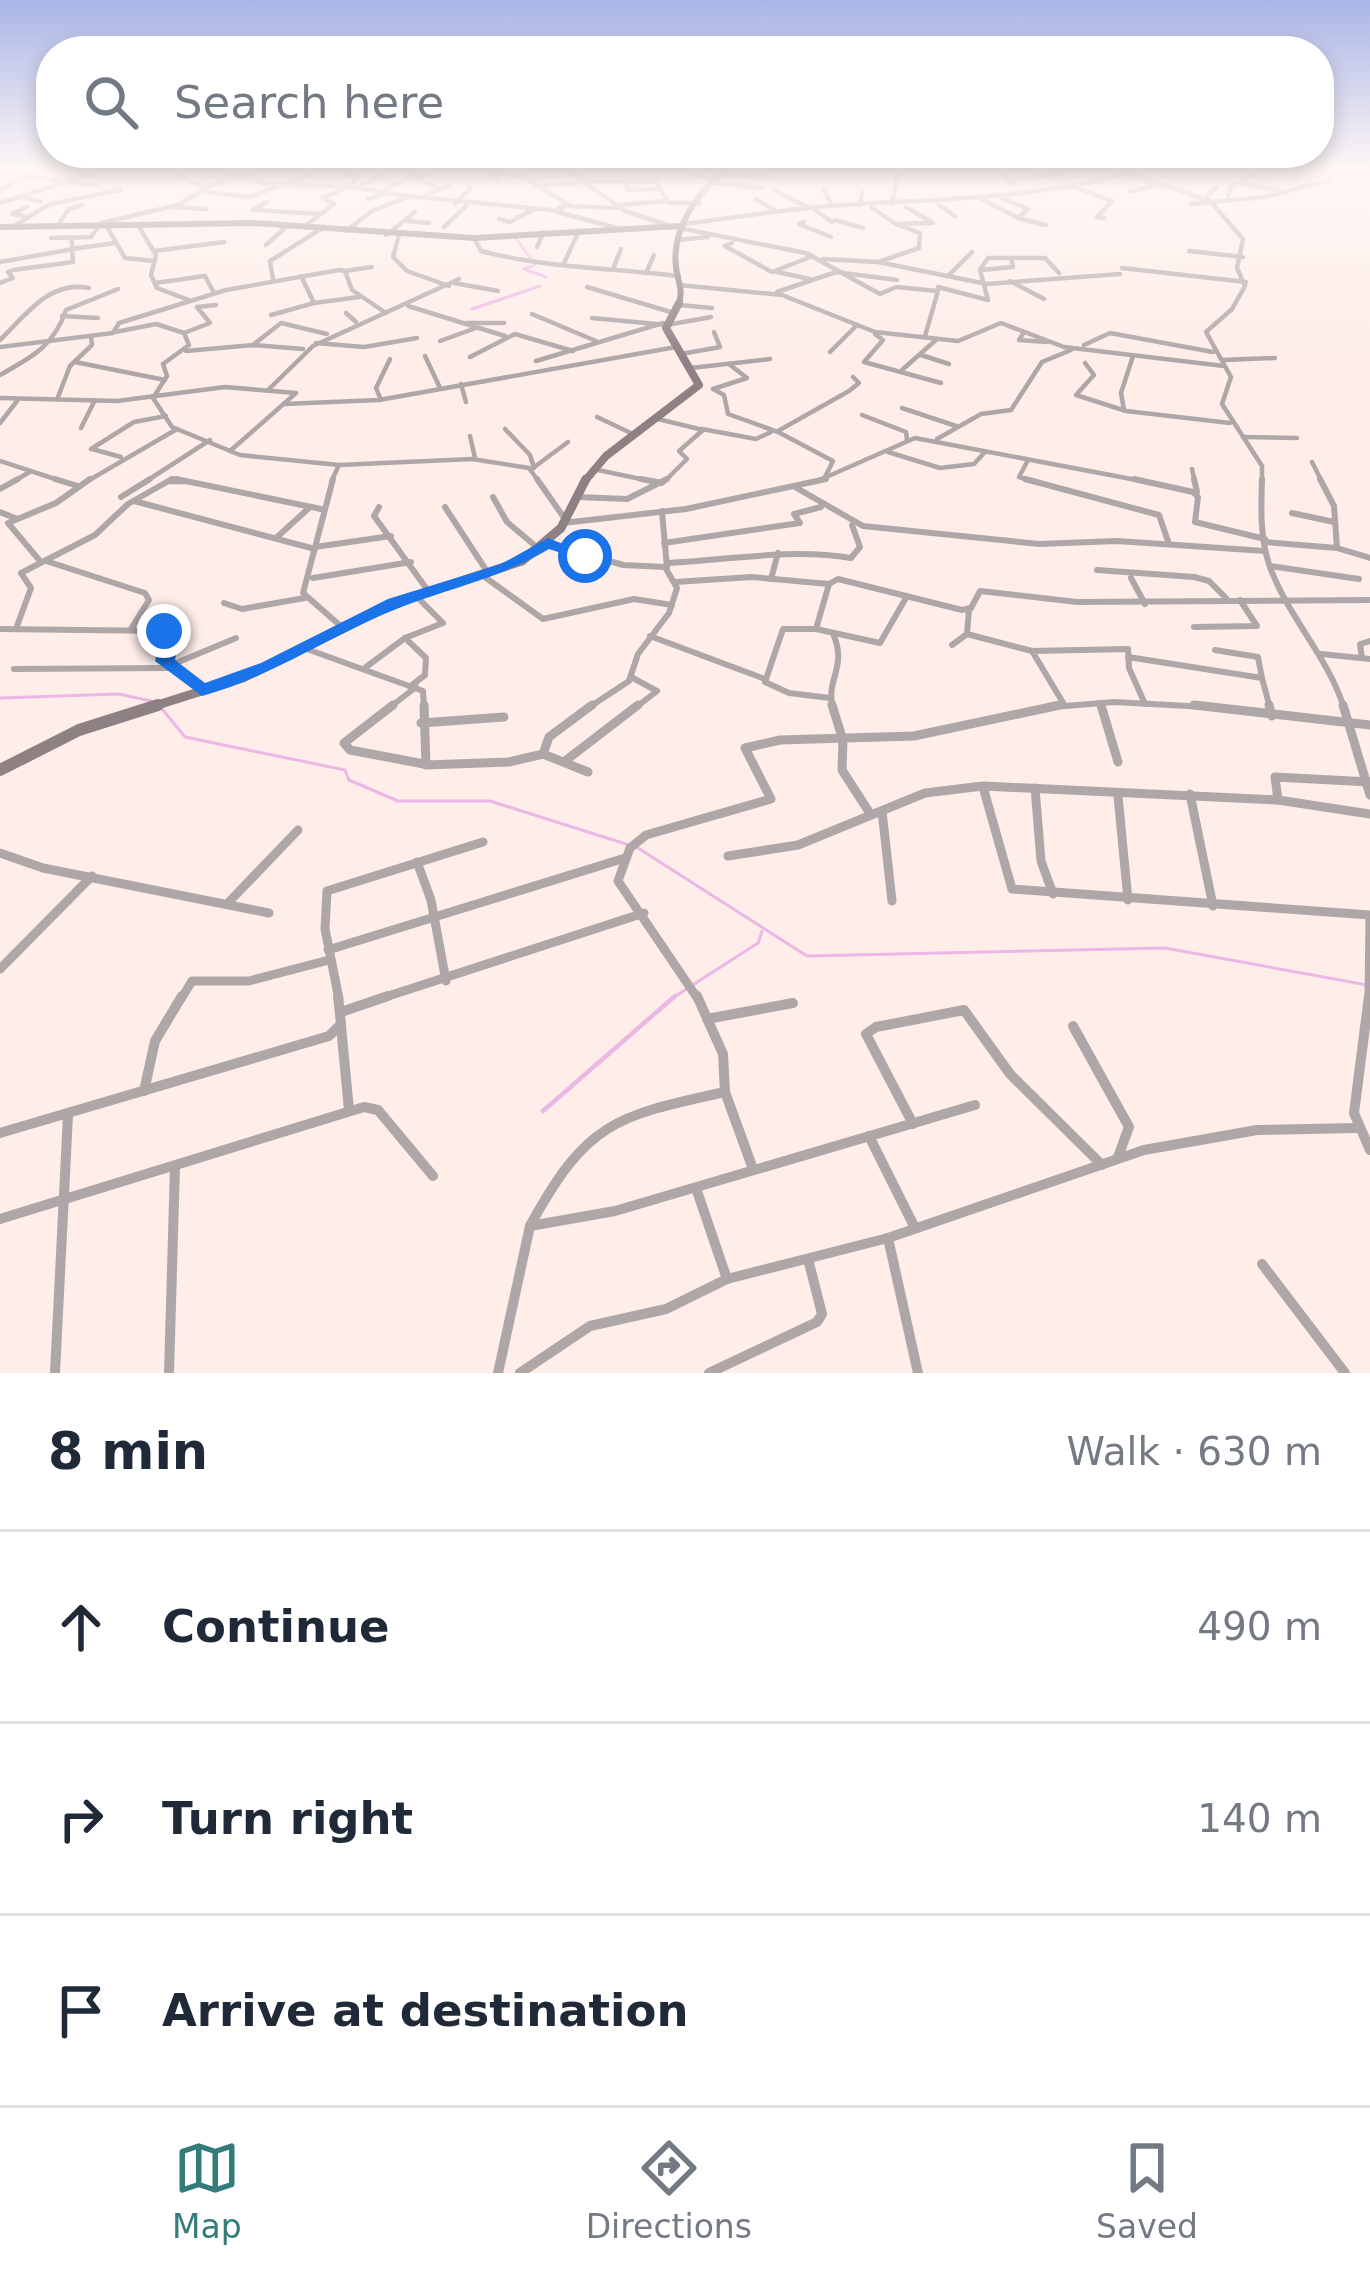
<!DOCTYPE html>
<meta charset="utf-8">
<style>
:root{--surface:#fff;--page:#f2f2f3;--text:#1f2937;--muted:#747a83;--line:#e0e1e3;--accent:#337c7a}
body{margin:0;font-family:"DejaVu Sans",sans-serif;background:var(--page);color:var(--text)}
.stop{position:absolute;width:36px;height:36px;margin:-27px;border:9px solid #1a73e8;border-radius:50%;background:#fff}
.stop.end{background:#1a73e8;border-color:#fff;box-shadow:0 3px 12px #0008}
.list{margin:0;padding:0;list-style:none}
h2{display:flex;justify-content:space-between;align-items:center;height:156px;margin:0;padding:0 48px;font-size:51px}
h2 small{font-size:39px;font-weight:400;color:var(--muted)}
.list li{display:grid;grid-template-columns:78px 1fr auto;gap:36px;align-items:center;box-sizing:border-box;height:192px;padding:0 48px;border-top:3px solid var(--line)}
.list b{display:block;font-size:45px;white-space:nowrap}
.list em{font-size:39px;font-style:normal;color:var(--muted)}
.icon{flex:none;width:66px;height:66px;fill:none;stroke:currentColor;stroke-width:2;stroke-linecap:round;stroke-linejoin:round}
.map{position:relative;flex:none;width:1370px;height:1373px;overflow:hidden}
.search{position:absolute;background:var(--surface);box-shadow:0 6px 18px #0003;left:36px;right:36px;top:36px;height:132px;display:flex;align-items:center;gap:30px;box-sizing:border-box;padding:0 42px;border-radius:48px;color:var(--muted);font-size:45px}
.sheet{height:732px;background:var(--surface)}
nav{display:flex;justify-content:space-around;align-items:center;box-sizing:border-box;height:168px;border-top:3px solid var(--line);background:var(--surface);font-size:33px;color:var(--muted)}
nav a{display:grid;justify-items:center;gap:6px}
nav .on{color:var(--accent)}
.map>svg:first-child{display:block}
</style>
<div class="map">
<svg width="1370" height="1373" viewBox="0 0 1370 1373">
<rect width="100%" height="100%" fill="#feede9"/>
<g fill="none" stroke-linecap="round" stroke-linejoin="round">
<!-- stream-far1 -->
<g stroke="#ebb7e6" stroke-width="3">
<path d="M 516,238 L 535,265"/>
<path d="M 532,266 L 524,269 L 546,277"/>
<path d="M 472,309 L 540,286"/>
<path d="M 0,698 L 119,694 L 151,701"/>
<path d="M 163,710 L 185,737 L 345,770 L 349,780 L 398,801 L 490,801 L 629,845"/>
<path d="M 638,848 L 807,956 L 1165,948 L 1367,985"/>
<path d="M 671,999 L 758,943 L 762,931"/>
</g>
<!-- stream -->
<path stroke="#ebb7e6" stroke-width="4.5" d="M 543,1111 L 675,996"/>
<!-- street-far3 -->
<g stroke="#afa6a8" stroke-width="4.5">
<path d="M 164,168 L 206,188"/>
<path d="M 213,168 L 266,184 L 349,187"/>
<path d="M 382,168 L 416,172 L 387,189"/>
<path d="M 483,168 L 498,180"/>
<path d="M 564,168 L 625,211 L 670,226"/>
<path d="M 669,168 L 713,179"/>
<path d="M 802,168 L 829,169"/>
<path d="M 994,168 L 1013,184"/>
<path d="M 1113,168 L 1210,201 L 1243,239 L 1237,268 L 1245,286 L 1232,309 L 1206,332 L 1231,377 L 1222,404 L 1262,466 L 1262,482"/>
<path d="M 1144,168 L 1166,171"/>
<path d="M 0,169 L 6,168"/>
<path d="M 1041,169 L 1062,175"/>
<path d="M 707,170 L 724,170"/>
<path d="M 33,171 L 73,168"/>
<path d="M 490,172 L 522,176 L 569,205 L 559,208 L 562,213"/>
<path d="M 574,173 L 621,171"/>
<path d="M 720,174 L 776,178"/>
<path d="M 20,176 L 95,185"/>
<path d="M 420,177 L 435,172"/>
<path d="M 416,178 L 439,188"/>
<path d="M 585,181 L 656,182 L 669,203 L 700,203"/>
<path d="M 626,181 L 627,190 L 660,189"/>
<path d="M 1009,181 L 1098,168"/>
<path d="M 711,182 L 762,188"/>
<path d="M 1238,183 L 1278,190"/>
<path d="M 541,186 L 584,182"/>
<path d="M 358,187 L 392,170"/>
<path d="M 1074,187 L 1112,201 L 1097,217 L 1104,218"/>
<path d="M 824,189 L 832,206"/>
<path d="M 0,190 L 33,171 L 25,168"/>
<path d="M 775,191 L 808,207"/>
<path d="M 206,192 L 250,197 L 326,168"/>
<path d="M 1130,192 L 1156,185"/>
<path d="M 425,195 L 449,186"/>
<path d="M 410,196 L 550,210 L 621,229"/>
<path d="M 1228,196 L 1231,187 L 1254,173"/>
<path d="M 23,197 L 41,202"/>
<path d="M 980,198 L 1018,218"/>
<path d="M 1002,198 L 1028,209 L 1018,218 L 1046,225"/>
<path d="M 1205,198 L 1217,187"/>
<path d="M 368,199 L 387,193"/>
<path d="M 756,199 L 777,212"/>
<path d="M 267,202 L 253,210 L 320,214"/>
<path d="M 0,203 L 94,173"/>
<path d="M 455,204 L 470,188"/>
<path d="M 892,204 L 899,168"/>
<path d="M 1191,204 L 1265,197 L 1329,180"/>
<path d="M 620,205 L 666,201"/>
<path d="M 860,205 L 862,192"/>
<path d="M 939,205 L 955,216"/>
<path d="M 569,206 L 619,208"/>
<path d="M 172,207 L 206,209"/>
<path d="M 813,208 L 832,222"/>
<path d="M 872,208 L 896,224 L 933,223 L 906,207"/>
<path d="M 24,216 L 12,214 L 27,207"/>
<path d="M 499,219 L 510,222 L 534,209"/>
<path d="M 835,220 L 863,228"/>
<path d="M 407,221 L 429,223"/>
<path d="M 804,222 L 799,224 L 831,237"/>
<path d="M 682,224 C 731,218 781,210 830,206 C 936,198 1041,201 1144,168"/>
<path d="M 106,225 L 125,258 L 155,261"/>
<path d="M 138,225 L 156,255 L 151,275 L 157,288 L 189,300"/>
<path d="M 14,226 L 50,204 L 120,190"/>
<path d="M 57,226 L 69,209 L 82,205"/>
<path d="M 305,226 L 334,204 L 322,198 L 348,187"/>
<path d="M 444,227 L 467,205"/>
<path d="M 679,228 L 806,253 L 880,294 L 896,287 L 938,291 L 925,336"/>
<path d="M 346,231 L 372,211 L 410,196 L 349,187 L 358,177 L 345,173 L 351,168"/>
<path d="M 386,235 L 415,212"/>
<path d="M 399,235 L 393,257 L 407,271 L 449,286"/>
<path d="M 51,238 L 91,237 L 101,223 L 178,205 L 213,184 L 270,168"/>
<path d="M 474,238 L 481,251 C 545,268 613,268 679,276"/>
<path d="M 678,240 L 708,237"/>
<path d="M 732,243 L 725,246 L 772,272 L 813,256"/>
<path d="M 266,245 L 288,225"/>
<path d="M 537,247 L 544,232"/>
<path d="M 154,251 L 224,242"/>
<path d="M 1189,251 L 1243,257"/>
<path d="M 823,259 L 878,262 L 919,248 L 920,233 L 896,224"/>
<path d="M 0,262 L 73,249 L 71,238"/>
<path d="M 878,262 L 987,284 L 1120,274"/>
<path d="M 564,263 L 579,231"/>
<path d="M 1122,268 L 1246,282"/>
<path d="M 613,269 L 621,249"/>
<path d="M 980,270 L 988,258 L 1045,258 L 1059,273"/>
<path d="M 981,270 L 1013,267 L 1011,258"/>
<path d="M 345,271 L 372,267"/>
<path d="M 777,272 L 810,279"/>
<path d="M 646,273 L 654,255"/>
<path d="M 301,276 L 314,303 L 359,297"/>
<path d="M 948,276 L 972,252"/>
<path d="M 273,279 L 270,261 L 324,227"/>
<path d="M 1010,281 L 1044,299"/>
<path d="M 0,283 L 13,278 L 8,272 L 13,270 L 73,262 L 72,249 L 115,243"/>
<path d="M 155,283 L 205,276 L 213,291"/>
<path d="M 454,283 L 498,291"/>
<path d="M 679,285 L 782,295 L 875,332 L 958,341 L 1001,323 L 1064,347 L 1224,366"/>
<path d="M 587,287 L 674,313"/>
<path d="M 938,287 L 988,300 L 980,270"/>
<path d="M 777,292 L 836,272 L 897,280"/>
<path d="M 679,305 L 712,308"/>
<path d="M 408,306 L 505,336"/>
<path d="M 346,313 L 356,322"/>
<path d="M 532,314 L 596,341"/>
<path d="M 271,315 L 314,303"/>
<path d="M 62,316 L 98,318"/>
<path d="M 592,318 L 667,325 L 711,317"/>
<path d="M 466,323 L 504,323"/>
<path d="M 115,332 L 156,324 L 184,333 L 189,345 L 163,364 L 167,376 L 153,398 L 172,427 L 240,455 L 339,465 L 472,459 L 529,468 L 539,482"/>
<path d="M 1024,332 L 1019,340 L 1047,342"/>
<path d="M 184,333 L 210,323 L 197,307 L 216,305"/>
<path d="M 875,334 L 883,340 L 864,362 L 941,383"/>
<path d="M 0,340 C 26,315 49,280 89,288"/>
<path d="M 440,341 L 476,328"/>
<path d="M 316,343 L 364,347 L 417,338"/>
<path d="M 253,345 L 281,323 L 327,334"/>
<path d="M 1084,345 L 1110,333 L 1213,352"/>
<path d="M 0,347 L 113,333 L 119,323 L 226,290 L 339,270 L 345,271 L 352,290 L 386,313"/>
<path d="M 186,351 L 253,345 L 303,349"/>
<path d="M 830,352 L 855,327"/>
<path d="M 681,354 L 720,347 L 714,332"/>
<path d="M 921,355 L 949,364"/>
<path d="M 425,356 L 440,388"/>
<path d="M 470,357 L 515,334 L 573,351"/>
<path d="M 1223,360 L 1275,358"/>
<path d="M 536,361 L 663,323"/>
<path d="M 75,362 L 165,380"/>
<path d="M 1085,363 L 1094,375 L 1076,395 L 1126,411 L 1230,423"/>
<path d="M 729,364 L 747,378 L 713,389 L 724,395 L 728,414 L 778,432"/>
<path d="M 691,368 L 770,359"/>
<path d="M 902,370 L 937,339"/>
<path d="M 0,375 C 32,357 54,346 66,310 L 118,289"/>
<path d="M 461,384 L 466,402"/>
<path d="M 269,389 L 313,346 L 459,279"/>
<path d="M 58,397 L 70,366 L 92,345 L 91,337"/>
<path d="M 0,398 L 117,401 L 225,387 L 296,393 L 230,451"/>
<path d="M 381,400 L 376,388 L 390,359"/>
<path d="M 284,404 L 379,400 L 676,347"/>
<path d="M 902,408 L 956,426"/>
<path d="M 1124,410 L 1121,393 L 1133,356"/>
<path d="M 862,415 L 906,432 L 907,440"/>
<path d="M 597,417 L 633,434"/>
<path d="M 658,419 L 703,430 L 679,451 L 687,459 L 664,482"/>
<path d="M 0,423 L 17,401"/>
<path d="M 81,428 L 95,400"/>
<path d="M 505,429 L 530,455 L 534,468"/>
<path d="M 702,429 L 756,439 L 771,432"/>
<path d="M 778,431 L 849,391 L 859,383 L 853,377"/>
<path d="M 778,432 L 833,461 L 825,477"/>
<path d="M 470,436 L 475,458"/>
<path d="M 1243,437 L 1297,438"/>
<path d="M 937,439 L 981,414 L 1011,410 L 1042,362 L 1071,350"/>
<path d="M 91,449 L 134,422 L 166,416"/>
<path d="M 92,449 L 121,457"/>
<path d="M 888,452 L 940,468 L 974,464 L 984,453"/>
<path d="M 0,461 L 64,482"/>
<path d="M 1027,462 L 1019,477 L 1036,482"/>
<path d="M 1312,462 L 1322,482"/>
<path d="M 533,468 L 568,442"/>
<path d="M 593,469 L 655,482"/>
<path d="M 1192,469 L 1195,482"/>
<path d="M 13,482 L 31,471"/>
<path d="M 86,482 L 177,429"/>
<path d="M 145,482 L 210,440"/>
<path d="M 167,482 L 190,482"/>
<path d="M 331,482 L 339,465"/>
<path d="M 815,482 L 915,438 L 1147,482"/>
</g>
<!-- street-far2 -->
<g stroke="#afa6a8" stroke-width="6">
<path d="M 55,479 L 78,486"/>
<path d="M 176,479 L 321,509"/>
<path d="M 333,479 L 303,593 L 343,628"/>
<path d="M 537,479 L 565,519"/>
<path d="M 641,479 L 662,483"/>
<path d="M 1025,479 L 1159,515 L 1169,544"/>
<path d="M 1134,479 L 1193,492 L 1198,497 L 1195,522 L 1265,539"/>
<path d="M 1194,479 L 1197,492"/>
<path d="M 1262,479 C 1261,507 1260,537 1269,564 C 1286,615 1328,656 1344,708"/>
<path d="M 795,487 L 863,526 L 1039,544 L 1117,541 L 1265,551"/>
<path d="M 0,489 L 18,479"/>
<path d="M 121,497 L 150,479"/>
<path d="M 493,497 L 507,522 L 539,549"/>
<path d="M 577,497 L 627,499 L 667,479"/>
<path d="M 134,501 L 315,549"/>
<path d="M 379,507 L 374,516 L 429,592"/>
<path d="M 445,507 L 488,573"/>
<path d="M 662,511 L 667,568"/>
<path d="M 0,512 L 15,518"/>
<path d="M 1292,513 L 1334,522"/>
<path d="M 563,523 L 686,509 L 826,479"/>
<path d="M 276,538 L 309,508"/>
<path d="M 1265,542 L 1337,548 L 1334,506 L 1320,479"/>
<path d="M 548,543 L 623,565 L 665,567 L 677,588 L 669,613 L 638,654 L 629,681 L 588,708"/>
<path d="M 664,543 L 800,523 L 794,514 L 821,507"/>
<path d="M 315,547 L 391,536"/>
<path d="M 1337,548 L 1370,558"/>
<path d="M 40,561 L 8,523 L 56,503 L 90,479"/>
<path d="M 46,561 L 145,593 L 149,600 L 131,629"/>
<path d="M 667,563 C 730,560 790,548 851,558 L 860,547 L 852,525"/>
<path d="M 1270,566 L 1359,579"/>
<path d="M 1097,570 L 1194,577 L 1209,581 L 1226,598"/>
<path d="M 482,575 L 543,619 L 634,599 L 672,605"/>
<path d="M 313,578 L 411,562"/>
<path d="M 1131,578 L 1145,604"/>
<path d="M 771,579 L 778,553"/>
<path d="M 675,582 L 752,577 L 829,584 L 816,629"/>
<path d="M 829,584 L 838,579 L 962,610 L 971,608 L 980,591 L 1077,602 L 1370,600"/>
<path d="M 224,603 L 242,609 L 305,598"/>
<path d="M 17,626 L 31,588 L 21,573 L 95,535 L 128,504 L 172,479"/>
<path d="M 1194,627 L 1257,626 L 1240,600"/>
<path d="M 0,629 L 164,631 L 170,635 L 165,661 L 202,690"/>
<path d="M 967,634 L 1032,651"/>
<path d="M 967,634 L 969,609"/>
<path d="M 650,636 L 765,679"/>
<path d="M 405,638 L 426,658 L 425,675 L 412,685"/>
<path d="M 952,645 L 967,634"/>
<path d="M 304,648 L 423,691 L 424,708"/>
<path d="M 1215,650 L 1258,657 L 1262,678"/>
<path d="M 1321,654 L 1370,659"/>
<path d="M 1128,657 L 1262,678 L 1270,708"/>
<path d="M 1362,658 L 1360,644 L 1370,641"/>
<path d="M 169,666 L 236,638"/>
<path d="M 366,667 L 405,638 L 443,623 L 415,595"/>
<path d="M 14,669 L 169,668"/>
<path d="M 631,677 L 657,691 L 635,708"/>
<path d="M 830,698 L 789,693 L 765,682 L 783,629 L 816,629 L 880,643 L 907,596"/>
<path d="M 1100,703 L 1102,708"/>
<path d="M 1065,706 L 1032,651 L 1128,649 L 1129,668 L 1145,704"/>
<path d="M 389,708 L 416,687"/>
<path d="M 833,708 C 825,681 847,668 834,636"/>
<path d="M 1041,708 L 1114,702 L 1225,708"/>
</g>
<!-- street-far1 -->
<g stroke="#afa6a8" stroke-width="9">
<path d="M 393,705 L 344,743 L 350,750 L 424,764"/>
<path d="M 424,705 L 426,765 L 509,762 L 543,754"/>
<path d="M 832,705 L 843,740 L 842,770 L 871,815"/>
<path d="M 1101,705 L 1118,762"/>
<path d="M 1194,705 L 1370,725"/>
<path d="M 1269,705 L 1272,716"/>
<path d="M 1343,705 L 1370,795"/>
<path d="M 421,723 L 504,717"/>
<path d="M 565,761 L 638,705"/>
<path d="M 588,772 L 543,754 L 549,737 L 592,705"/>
<path d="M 983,787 L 1012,889 L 1370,915"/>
<path d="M 1035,788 L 1041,861 L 1053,894"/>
<path d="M 1190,794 L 1213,906"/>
<path d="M 1118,796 L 1128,900"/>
<path d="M 1278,800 L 1275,777 L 1370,782"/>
<path d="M 882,811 L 892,901"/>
<path d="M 0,853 L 43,868 L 269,913"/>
<path d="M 728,856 L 798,845 L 925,793 L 983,786 L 1278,800 L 1370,814"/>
<path d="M 417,862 L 431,900 L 446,981"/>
<path d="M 228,903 L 298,830"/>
<path d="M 328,950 L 625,858"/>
<path d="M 0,969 L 92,876"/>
<path d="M 181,999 L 192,981 L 249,981 L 329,960"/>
<path d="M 339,999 L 325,929 L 327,891 L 483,842"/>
<path d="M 379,999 L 644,913"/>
<path d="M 698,999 L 618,881 L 630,848 L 646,835 L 771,799 L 745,748 L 780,740 L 914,736 L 1060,705"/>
<path d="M 1369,999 L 1370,918"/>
</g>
<!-- street -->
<g stroke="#afa6a8" stroke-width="10">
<path d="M 697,996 L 723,1054 L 725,1092 L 753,1169"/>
<path d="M 1369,996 L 1354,1113 L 1370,1150"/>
<path d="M 341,1012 L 388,996"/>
<path d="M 707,1019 L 793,1003"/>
<path d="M 341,1026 L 349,1110"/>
<path d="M 1073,1026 L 1129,1127 L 1118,1157"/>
<path d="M 144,1091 L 155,1041 L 182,996"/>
<path d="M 913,1124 L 866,1034 L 876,1027 L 964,1010 L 1010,1074 L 1102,1165"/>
<path d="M 0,1133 L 329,1036 L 341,1024 L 338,996"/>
<path d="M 869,1136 L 915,1228"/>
<path d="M 696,1188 L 727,1279"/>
<path d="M 0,1219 L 364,1107 L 378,1110 L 433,1176"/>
<path d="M 530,1226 C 586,1123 614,1116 725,1092"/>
<path d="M 888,1238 L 918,1373"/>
<path d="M 1262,1264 L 1345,1373"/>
<path d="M 55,1373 L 68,1115"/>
<path d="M 169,1373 L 175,1166"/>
<path d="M 498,1373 L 530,1226 L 615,1211 L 975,1105"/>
<path d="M 520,1373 L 590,1326 L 666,1309 L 727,1279 L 888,1238 L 1144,1150 L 1257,1130 L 1356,1128"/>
<path d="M 709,1373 L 817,1322 L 822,1314 L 808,1259"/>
</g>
<!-- secondary-far3 -->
<g stroke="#8e8184" stroke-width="6">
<path d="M 0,227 L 253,223 L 474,238 L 680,226"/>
<path d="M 678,306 C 684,292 678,282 676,267 C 671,229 699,188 730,168"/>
</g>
<!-- secondary-far2 -->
<path stroke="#8e8184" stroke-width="8" d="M 584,482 L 606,456 L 699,385 L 666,328 L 679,303"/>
<!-- secondary-far1 -->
<path stroke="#8e8184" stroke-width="9" d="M 148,708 L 243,678 L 395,603 L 522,561 L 561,528 L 586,479"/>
<!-- secondary -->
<path stroke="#8e8184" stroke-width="12" d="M 0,770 L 79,730 L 158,705"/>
</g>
<!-- sky -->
<linearGradient id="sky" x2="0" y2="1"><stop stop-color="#a9b5e7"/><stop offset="0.47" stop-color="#fff7f5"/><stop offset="1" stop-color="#fff7f5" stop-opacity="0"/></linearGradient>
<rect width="1370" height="360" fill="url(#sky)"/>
<!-- route -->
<path fill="#1a73e8" d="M 548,538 L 593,556 L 585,561 L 549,549 C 503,577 454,587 404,606 C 335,632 275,676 202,696 L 155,661 L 161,637 L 155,631 L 171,627 L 180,635 L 175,660 L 205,683 L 261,663 L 388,599 L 501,564 Z"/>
</svg>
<div class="stop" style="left:585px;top:556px"></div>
<div class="stop end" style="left:164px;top:631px"></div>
<div class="search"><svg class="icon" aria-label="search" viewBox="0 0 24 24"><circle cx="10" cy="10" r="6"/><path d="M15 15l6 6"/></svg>Search here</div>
</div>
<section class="sheet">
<h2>8 min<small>Walk · 630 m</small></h2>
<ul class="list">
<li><svg class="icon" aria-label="ahead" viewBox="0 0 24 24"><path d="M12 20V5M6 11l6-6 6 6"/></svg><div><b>Continue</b></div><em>490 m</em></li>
<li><svg class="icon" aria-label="right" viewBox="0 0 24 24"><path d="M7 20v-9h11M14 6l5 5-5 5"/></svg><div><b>Turn right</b></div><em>140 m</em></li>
<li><svg class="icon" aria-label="arrive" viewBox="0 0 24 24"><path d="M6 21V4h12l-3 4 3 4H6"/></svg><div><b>Arrive at destination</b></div></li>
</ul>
</section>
<nav>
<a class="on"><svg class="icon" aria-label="map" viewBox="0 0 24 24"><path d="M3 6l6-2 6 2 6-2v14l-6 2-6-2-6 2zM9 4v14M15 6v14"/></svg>Map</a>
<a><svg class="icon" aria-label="directions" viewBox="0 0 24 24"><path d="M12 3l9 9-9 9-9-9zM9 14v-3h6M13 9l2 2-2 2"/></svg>Directions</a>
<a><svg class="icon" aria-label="saved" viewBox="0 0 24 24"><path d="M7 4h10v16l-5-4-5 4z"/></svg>Saved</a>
</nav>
